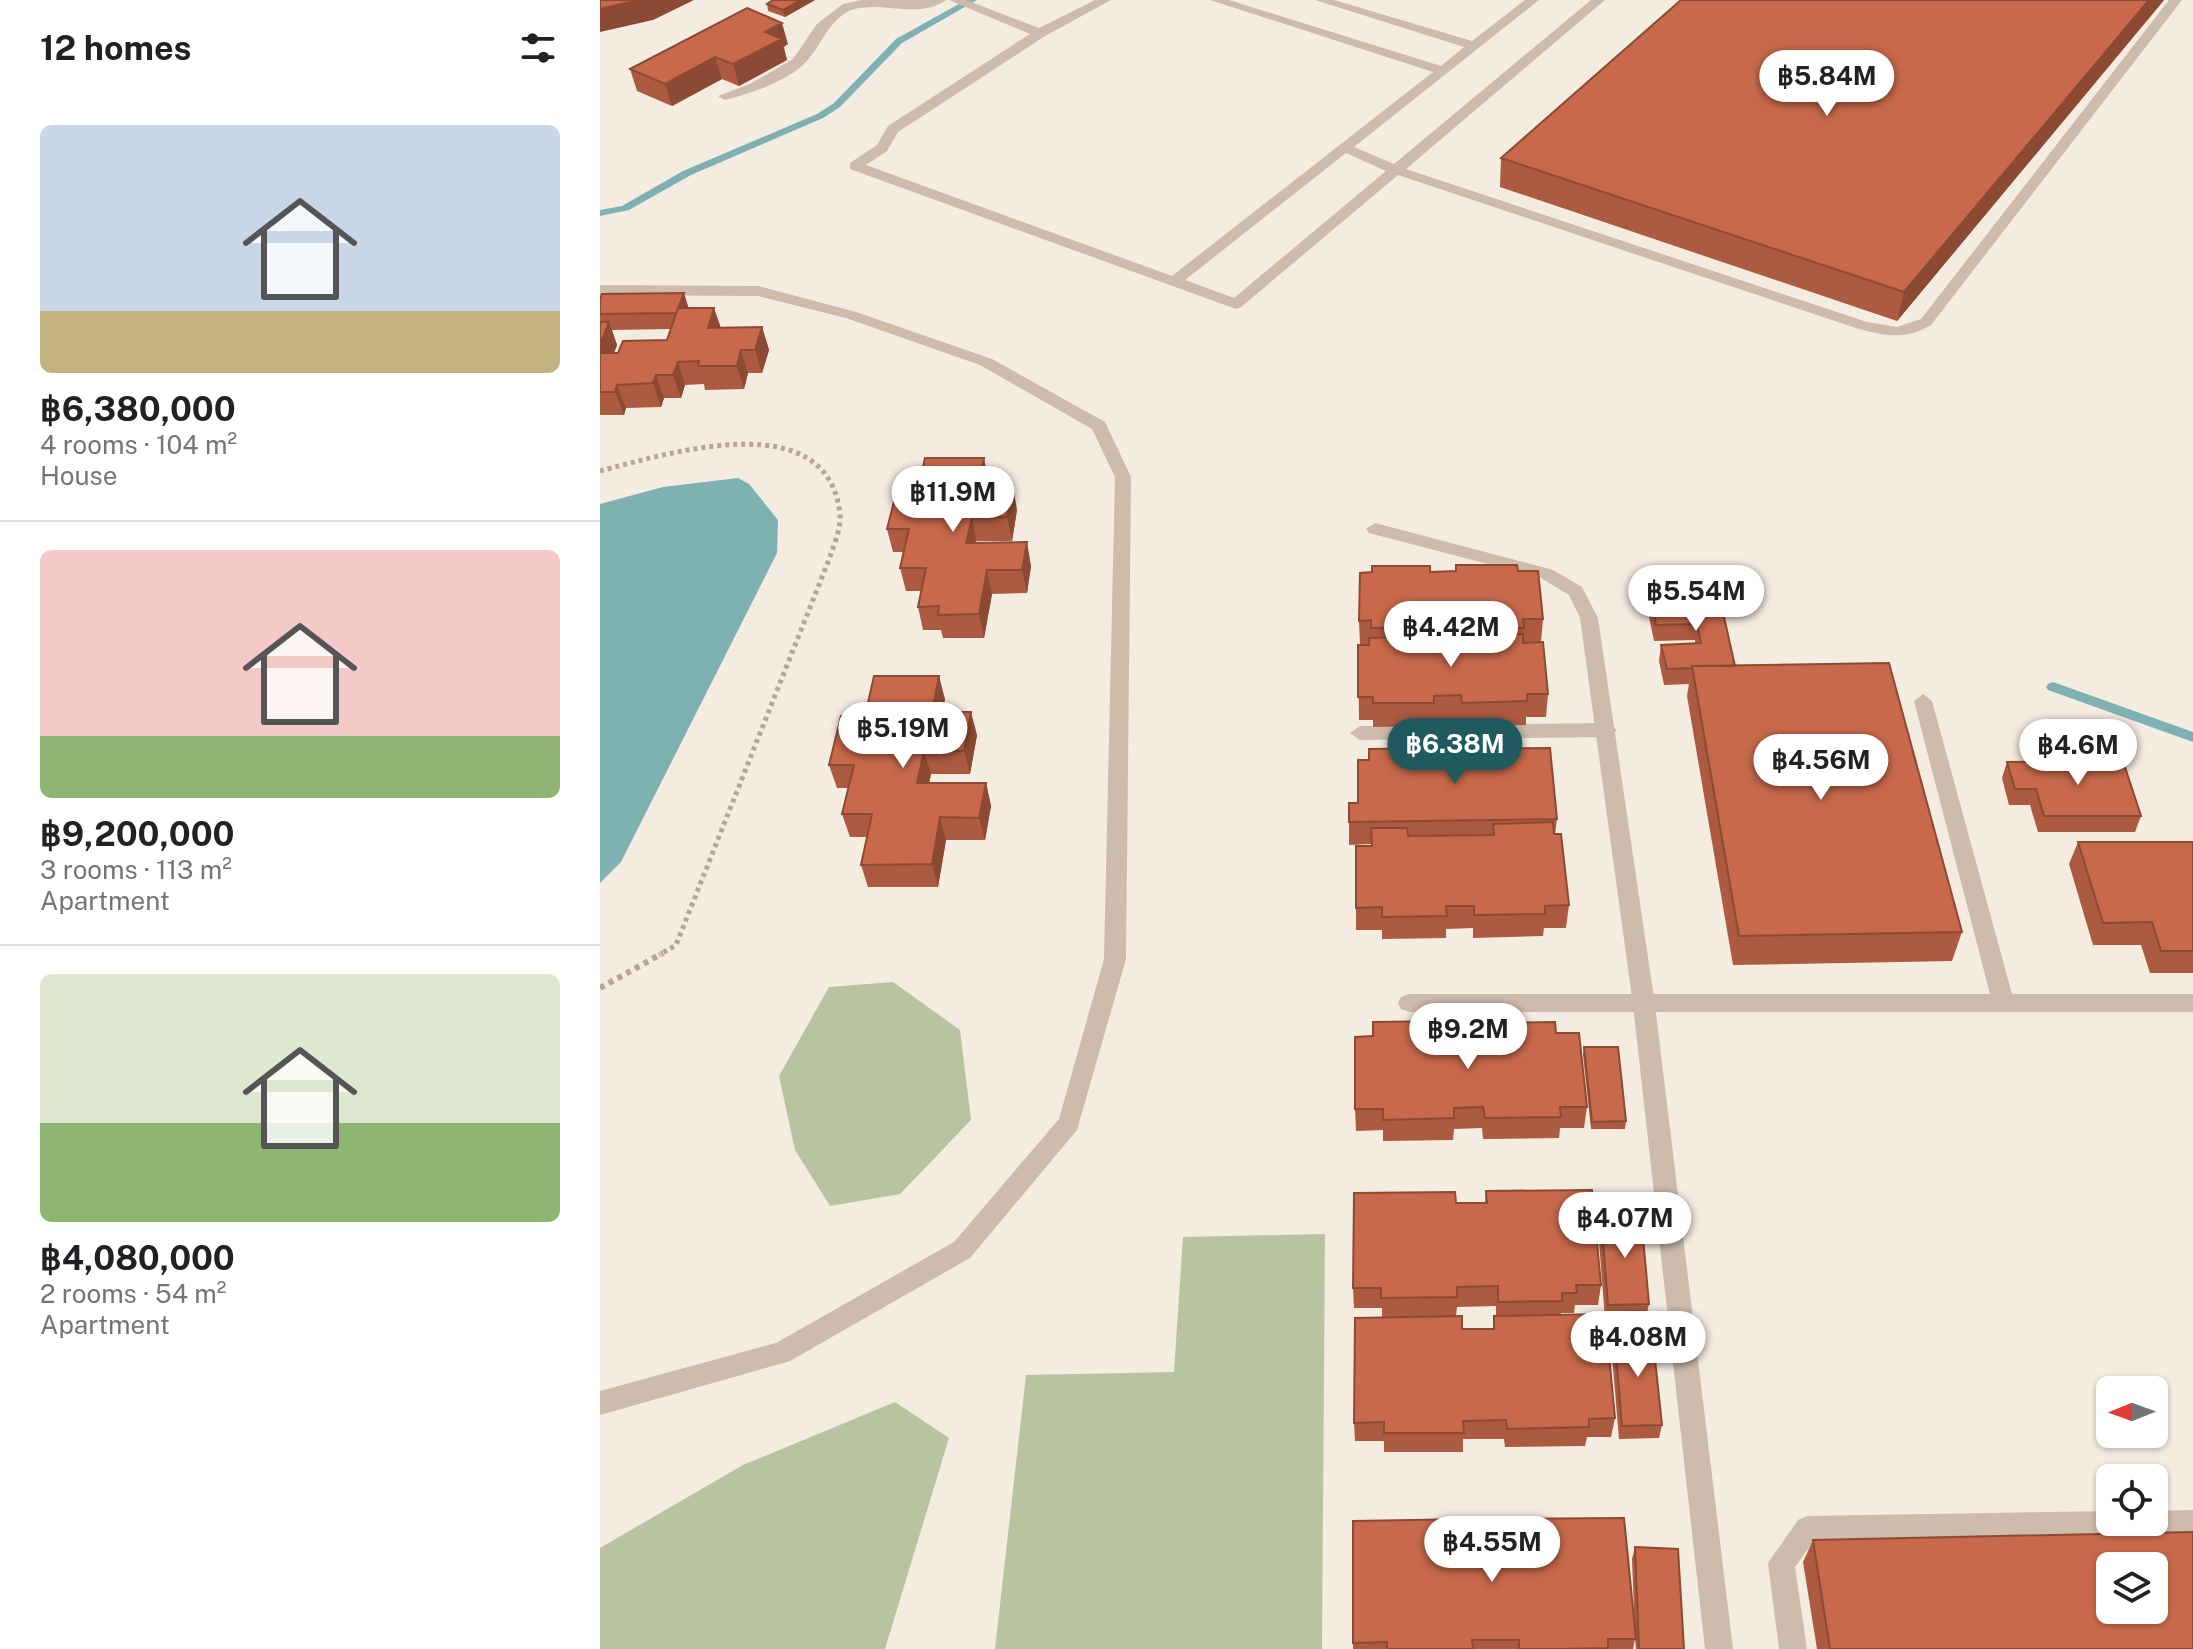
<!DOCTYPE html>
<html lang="en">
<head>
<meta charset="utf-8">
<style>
	:root { --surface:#fff; --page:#f6f6f6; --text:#202124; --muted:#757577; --line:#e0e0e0; --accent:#1f5a5e }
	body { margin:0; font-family:"Public Sans",sans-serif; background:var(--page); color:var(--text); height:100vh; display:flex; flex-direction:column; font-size:30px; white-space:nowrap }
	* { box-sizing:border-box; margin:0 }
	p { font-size:26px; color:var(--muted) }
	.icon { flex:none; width:44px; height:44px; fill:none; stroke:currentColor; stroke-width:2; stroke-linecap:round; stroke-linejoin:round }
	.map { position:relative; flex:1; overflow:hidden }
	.panel { display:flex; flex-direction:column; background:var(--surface); width:600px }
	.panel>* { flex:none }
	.needle { width:52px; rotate:269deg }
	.controls { position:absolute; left:1496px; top:1376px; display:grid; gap:16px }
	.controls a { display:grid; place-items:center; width:72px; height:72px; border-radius:12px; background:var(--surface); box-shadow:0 2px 6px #0004; font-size:40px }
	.price { position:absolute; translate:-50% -68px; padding:0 18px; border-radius:28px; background:#fff; color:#222; font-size:26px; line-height:52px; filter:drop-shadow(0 2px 4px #0008) }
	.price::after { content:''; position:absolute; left:50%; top:48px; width:24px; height:18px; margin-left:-12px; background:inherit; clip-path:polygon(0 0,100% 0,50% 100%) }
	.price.on { background:var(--accent); color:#fff }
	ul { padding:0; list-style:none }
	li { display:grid; align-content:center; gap:16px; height:424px; padding:0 40px }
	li+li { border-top:2px solid var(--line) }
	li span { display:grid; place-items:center; height:248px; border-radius:12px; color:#555 }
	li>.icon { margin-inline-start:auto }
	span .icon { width:144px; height:144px; fill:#fffc; stroke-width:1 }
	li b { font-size:34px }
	h2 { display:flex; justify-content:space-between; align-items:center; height:96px; padding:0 40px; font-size:34px }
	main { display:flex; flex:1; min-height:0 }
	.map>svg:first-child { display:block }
	.green { fill:#b8c4a0 }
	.water { fill:#7fb0b2 }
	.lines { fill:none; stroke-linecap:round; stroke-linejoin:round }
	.stream { fill:#7fb0b2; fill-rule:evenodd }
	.path-far1 { stroke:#b9a596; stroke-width:5; stroke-dasharray:4 4; stroke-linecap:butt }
	.path { stroke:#b9a596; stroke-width:6; stroke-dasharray:5 5; stroke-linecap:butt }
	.service { fill:#cdbbac; fill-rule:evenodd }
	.minor { fill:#cdbbac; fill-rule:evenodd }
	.wall { fill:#ac5a40; fill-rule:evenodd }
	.shaded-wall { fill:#8c4a34 }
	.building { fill:#c8694b; stroke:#8c4a34; stroke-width:2; fill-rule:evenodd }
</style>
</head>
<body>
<main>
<section class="panel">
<h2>12 homes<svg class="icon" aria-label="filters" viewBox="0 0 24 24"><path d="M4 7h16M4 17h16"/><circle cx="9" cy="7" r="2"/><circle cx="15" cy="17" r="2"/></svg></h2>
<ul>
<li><span style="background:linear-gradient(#c9d6e8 75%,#c2b280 0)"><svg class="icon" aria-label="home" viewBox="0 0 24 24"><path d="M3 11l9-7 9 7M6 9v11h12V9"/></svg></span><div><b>฿6,380,000</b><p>4 rooms · 104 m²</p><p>House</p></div></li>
<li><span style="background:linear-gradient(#f6c9c9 75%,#8fb573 0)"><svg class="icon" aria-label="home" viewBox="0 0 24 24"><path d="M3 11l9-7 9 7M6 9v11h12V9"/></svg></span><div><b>฿9,200,000</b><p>3 rooms · 113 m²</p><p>Apartment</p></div></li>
<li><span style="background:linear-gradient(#dfe7d0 60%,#8fb573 0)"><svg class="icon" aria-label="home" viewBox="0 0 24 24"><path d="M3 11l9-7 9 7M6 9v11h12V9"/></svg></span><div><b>฿4,080,000</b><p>2 rooms · 54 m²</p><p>Apartment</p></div></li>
</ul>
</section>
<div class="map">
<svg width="1593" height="1649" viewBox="0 0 1593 1649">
	<rect width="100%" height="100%" fill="#f4ebe1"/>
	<path class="green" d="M293,982L360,1030L371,1120L300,1194L230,1206L195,1150L179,1076L229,987Z
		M725,1234L722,1649H395L426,1375L574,1372L583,1237Z
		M295,1402L349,1438L285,1649H0V1548L143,1465Z"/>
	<path class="water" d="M138,478L149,484L178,520L177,553L21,862L0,883V504L63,487Z"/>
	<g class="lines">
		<path class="stream" d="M366,0H377L302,43L240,107L223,118L91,175L29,210L0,216V210L22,206L83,171L217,114L234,103L296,39Z
			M1453,682L1593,732V742L1448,690L1446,687L1448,684Z"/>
		<path class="path-far1" d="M0,471C69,453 229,403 240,515C241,529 234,544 230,557L76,945L59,955"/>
		<path class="path" d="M0,988L63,953"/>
		<path class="service" d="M262,0H346C318,20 282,0 251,10C227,21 221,48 203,65C183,83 150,93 125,100L118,96L150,84L193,59L217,24L243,4Z
			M349,0H366L439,28L495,0H511L445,36L298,132L287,151L266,165L572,276L833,72L610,0H629L841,66L864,47L715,0H734L872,41L925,0H939L754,147L794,164L991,0H1005L806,169L1267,322L1297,327L1321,319L1569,0H1582L1331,325C1307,340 1285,336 1259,329L798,175L641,307L636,309L250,169V163L277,145L288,126L430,34ZM746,153L786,171L634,298L585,280Z
			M0,285L158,286L256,312L392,359L505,422L531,477L526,959L477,1130L370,1258L190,1361L0,1415V1391L176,1343L354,1242L459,1119L504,959L515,477L492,429L380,365L246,318L158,296L0,295Z
			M775,523L953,570L982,587L998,618L1055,1005L1133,1649H1105L1033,1005L980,618L969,595L941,578L769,533L766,529Z
			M1593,1510V1536L1213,1542L1195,1567L1207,1649H1179L1168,1563L1198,1520L1207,1516L1510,1511V1522H1554V1511Z"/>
		<path class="minor" d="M1323,694L1332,701L1412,994H1593V1012H809L801,1009L798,1003L801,997L809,994H1390L1314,701Z
			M1007,723L1017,730L1007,737L760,740L750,733L760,726Z"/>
	</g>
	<path class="wall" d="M215,0L185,17L168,11L167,4Z
		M1081,0H1564L1297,321L900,187L901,158Z
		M188,44L184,47L187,60L139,86L122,79L72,106L37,91L30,69Z
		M0,298L88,308L121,328L162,327L169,350L162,373H148L144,389L105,390L104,384L85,385L81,398H64L61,407L26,408L24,415H0ZM71,329L67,340L14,353L17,345L12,330Z
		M384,458L388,481L387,486L417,510L412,541H376V543L431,566L427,593L392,594L384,638H343L341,630H323L318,607L321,591H306L300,568L303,552H293L287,529L318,490Z
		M918,571L943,619L941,642L948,694L946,717H926V725L861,726L860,719H834L833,726L773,727V720H759L758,645H769V644H760L759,621L830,572ZM839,643H857V644H839Z
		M1120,599L1135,666L1362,932L1352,961L1133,965L1087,696L1089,684L1064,685L1059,661L1061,645L1095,643V640L1054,641L1049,617L1051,601Z
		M345,699L342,712L377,735L370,774H331L329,783H386L391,806L385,840H346L338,887H268L261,865L267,837H250L242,814L249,788H237L229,765L265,716Z
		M872,749L957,819L955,834L969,905L966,928H944L943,936L873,938V928L846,929V938L782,939V930H756V908L771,844L749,845V803H758L848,759L871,758Z
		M1407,762L1541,816L1535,832H1438L1430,805H1409L1402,778Z
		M1478,842H1593V973H1550L1541,945H1493L1469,864Z
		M880,1023L956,1033L987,1107L984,1128H960L959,1138L883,1139L882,1128L854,1129L853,1140L783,1141V1130L756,1131L755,1109L845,1035L880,1034Z
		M984,1047L1026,1121L1025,1129H991L983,1055Z
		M886,1191L1001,1285L998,1305H975L974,1313H961L960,1315L1015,1418L1011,1437H987L985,1446L905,1447L904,1439H863V1452H784V1441H755L754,1423L782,1318V1308H754L753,1288L856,1203H885ZM896,1306V1316H894L893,1329H862L856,1316L857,1307Z
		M1001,1215L1049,1304L1046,1318L1005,1319L998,1229Z
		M1014,1331L1062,1425L1059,1438L1019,1439L1011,1344Z
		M905,1519L1035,1635L1032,1559L1035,1547L1084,1649H1036L1035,1639L1033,1649H753V1521L871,1534H903Z
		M1213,1540L1593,1649H1217L1203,1562Z"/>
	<path class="shaded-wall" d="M39,0H94L53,20L0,32V9Z
		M201,0H215L185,17L183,10Z
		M1549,0H1564L1297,321L1304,292Z
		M182,23L188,44L183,47L187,60L139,86L133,64L165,32Z
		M115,57L122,79L72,106L65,84Z
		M84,293L89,309L76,313Z
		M114,308L122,331L108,328Z
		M9,322L17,345L5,376L0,362V345Z
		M162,327L169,350L162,373L155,350Z
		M141,350L148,373L144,389L137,366Z
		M78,362L85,385L81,398L73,375Z
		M56,375L64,398L61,407L53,383Z
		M17,385L26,408L24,415L15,392Z
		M384,458L388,481L382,510L378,486Z
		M413,486L417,510L412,541L407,517Z
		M372,518L376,541L371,566L366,543Z
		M427,542L431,566L427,593L422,570Z
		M387,570L392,594L384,638L379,614Z
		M339,676L345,699L338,735L332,712Z
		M371,712L377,735L370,774L364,751Z
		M324,751L331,774L324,806L317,783Z
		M386,783L391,806L385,840L379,818Z
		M340,817L346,840L338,887L332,864Z"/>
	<path class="building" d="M0,0H39L0,9Z
		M173,0H201L183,10L167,4Z
		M1081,0H1549L1304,292L901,158Z
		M147,8L182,23L165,32L182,39L133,64L115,57L65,84L30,69Z
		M84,293L76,313L0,314V298L2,294Z
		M78,308H114L108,328L162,327L155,350H141L137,366H98L99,361L78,362L73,375H56L53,383L17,385L15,392H0V353H18L23,341L67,340Z
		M0,322H9L0,345Z
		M325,458H384L378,486H413L407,517L372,518L366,543L427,542L422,570H387L379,614L338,615L339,606L318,607L326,568H300L309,529H287L297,490H318Z
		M856,565H917L918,571H938L943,619H923L924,628H859L858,619L839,620V627L771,628V620L759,621L760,573L772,572V566H830V572L856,571Z
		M1120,599L1135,666H1092V668L1067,669L1061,645L1101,643L1097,624L1056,625L1051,601Z
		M923,634V643L943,642L948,694H927V701L862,703L861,695L834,696V703H773V697H758V645H769V638L837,636L838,644H858L857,635Z
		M1289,663L1362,932L1139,936L1092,666Z
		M274,676H339L332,712H371L364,751H324L317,783H386L379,818L340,817L332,864L261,865L272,814H242L254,765H229L241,716H265Z
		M847,748L848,759L872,758V749L950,748L957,819L749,822V803H758V760H769V749Z
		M1523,761L1541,816H1444L1436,789H1415L1407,762Z
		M953,822L954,834H961L969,905L945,906V914L874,915V906H846L847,916L782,917V907L756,908V846H772L771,828H807L808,836L894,835L893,824Z
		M1478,842H1593V951H1561L1552,922L1503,923Z
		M845,1021V1035L881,1034L880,1023L955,1022L956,1033H979L987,1107H960L961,1117L885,1118L883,1107L854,1108V1118L783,1120V1109H755V1037L773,1036V1022Z
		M984,1047H1018L1026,1121L992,1122Z
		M992,1190L1001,1285H976L977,1293H962V1301L898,1302V1286L857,1287V1297L781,1298V1288H753L754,1193L855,1192L856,1203H887L886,1191Z
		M1001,1215H1041L1049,1304L1008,1305Z
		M1005,1314L1015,1418L989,1419V1427L907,1429L906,1420L863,1421L864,1433H784V1422L754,1423L755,1318L862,1316V1329H894V1316Z
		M1014,1331H1052L1062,1425L1022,1426Z
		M1024,1518L1036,1639H1008V1648L958,1649H919V1640H872L873,1649H787V1642L753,1643V1521L870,1519L871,1534H906L905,1519Z
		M1593,1532V1649H1230L1213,1540ZM1510,1566H1554V1610H1510Z
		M1035,1547L1078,1549L1084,1649H1039Z"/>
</svg>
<div class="controls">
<a><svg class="needle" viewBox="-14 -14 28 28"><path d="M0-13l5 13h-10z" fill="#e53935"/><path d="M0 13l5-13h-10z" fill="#757577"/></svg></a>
<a><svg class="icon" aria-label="locate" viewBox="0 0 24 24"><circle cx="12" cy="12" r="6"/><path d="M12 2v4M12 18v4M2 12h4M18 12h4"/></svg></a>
<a><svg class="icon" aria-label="layers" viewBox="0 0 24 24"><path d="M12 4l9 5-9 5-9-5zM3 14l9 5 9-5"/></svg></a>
</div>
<b class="price" style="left:1227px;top:118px">฿5.84M</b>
<b class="price" style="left:353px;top:534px">฿11.9M</b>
<b class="price" style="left:1096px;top:633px">฿5.54M</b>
<b class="price" style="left:851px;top:669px">฿4.42M</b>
<b class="price" style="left:303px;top:770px">฿5.19M</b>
<b class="price on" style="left:855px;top:786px">฿6.38M</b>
<b class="price" style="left:1478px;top:787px">฿4.6M</b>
<b class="price" style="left:1221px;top:802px">฿4.56M</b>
<b class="price" style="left:868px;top:1071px">฿9.2M</b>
<b class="price" style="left:1025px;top:1260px">฿4.07M</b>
<b class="price" style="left:1038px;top:1379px">฿4.08M</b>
<b class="price" style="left:892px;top:1584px">฿4.55M</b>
</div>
</main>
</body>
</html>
